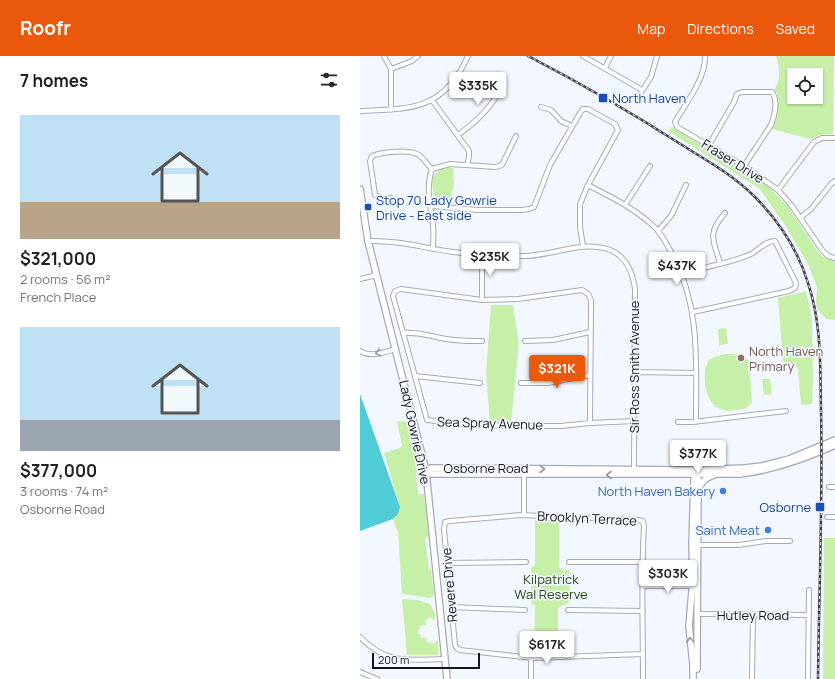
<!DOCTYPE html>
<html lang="en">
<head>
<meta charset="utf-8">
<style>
	:root { --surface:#fff; --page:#f6f6f6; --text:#202124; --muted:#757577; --accent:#ea580c }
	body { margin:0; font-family:Manrope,sans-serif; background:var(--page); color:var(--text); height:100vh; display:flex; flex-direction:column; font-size:15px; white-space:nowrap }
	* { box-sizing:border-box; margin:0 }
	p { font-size:13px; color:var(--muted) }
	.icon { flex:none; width:22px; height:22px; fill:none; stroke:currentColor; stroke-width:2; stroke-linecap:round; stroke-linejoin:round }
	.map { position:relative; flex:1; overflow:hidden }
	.details { display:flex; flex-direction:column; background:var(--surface); width:360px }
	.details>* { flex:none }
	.controls { position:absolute; left:427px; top:12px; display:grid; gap:8px }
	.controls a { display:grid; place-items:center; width:36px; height:36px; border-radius:0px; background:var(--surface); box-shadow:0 1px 3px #0004; font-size:20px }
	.scale { position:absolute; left:12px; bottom:10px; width:108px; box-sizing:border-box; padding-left:4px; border:2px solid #15171a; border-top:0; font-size:11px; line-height:14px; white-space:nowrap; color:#15171a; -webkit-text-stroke:3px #f3f7ff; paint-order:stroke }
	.price { position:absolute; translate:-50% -34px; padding:0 9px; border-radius:4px; background:#fff; color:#222; font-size:13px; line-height:26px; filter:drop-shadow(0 1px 2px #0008) }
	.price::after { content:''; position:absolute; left:50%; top:24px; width:12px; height:9px; margin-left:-6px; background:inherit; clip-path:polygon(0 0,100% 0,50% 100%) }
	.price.on { background:var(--accent); color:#fff }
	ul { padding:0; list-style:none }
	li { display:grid; align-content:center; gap:8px; height:212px; padding:0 20px }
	li span { display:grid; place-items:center; height:124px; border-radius:0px; color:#555 }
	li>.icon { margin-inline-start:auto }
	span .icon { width:72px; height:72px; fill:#fffc; stroke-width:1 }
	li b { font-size:17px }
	h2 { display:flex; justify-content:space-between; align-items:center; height:48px; padding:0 20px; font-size:17px }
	header { display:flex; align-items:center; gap:24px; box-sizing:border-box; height:56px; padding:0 20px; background:var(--accent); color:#fff }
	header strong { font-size:19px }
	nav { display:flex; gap:22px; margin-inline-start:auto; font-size:14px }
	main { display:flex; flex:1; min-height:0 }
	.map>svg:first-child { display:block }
	.green { fill:#c6efa7; fill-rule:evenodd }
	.water { fill:#50ccd7 }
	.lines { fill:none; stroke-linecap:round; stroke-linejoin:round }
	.street-casing { stroke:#a6abb4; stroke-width:6 }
	.secondary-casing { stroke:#a6abb4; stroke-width:8 }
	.street { stroke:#fff; stroke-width:4 }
	.secondary { stroke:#fff; stroke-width:5.5 }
	.rail-casing { stroke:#3d3f43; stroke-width:2.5 }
	.rail { stroke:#f3f7ff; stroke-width:1; stroke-dasharray:3; stroke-linecap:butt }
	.oneway { stroke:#969798 }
	.transit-dot { fill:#1a4fb4; stroke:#f3f7ff; stroke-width:1.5 }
	.education-dot { fill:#8d6e63; stroke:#f3f7ff; stroke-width:1.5 }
	.shop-dot { fill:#3f7fe0; stroke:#f3f7ff; stroke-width:1.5 }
	.labels { text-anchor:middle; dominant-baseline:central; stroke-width:3.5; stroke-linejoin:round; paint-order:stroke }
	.transit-label { font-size:13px; fill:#164399; stroke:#f3f7ff; text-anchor:start }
	.street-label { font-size:13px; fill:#15171a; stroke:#f3f7ff }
	.education-label { font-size:13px; fill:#785e54; stroke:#f3f7ff; text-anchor:start }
	.shop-label { font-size:13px; fill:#366cbe; stroke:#f3f7ff; text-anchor:end }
	.park-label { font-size:13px; fill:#2b4511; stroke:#f3f7ff }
</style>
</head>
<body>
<header>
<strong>Roofr</strong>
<nav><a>Map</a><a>Directions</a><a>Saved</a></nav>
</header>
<main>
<section class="details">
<h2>7 homes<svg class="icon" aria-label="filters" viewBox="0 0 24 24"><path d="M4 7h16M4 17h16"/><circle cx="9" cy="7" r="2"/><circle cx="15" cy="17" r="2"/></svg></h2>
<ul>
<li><span style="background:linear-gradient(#bfe0f5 70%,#b9a48a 0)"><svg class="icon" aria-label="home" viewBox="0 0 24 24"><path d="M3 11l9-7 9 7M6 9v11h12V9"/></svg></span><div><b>$321,000</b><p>2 rooms · 56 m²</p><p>French Place</p></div></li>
<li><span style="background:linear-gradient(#bfe0f5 75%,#9aa5b1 0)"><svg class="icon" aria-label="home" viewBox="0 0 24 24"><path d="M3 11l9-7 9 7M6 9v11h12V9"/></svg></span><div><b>$377,000</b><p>3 rooms · 74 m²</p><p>Osborne Road</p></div></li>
</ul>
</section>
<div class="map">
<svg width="475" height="623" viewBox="0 0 475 623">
	<rect width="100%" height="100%" fill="#f3f7ff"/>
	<path class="green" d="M416,0H474L473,77L472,78L460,79L450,83L412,73C418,62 418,51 418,38L414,34C421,25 420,11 416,0ZM434,19H456V41H434Z
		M312,71L408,130L428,151L459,197L465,202L475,205V264L466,263L457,252L456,246L457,231L448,208L425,169L399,132L308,75Z
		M82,112H93L94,128L89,147L75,145L73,137L72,121Z
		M446,235L452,264L453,323L452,348L441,349L438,312L423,305L418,242Z
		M131,249H153L159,287L151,367H130L126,317Z
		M366,272L368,288L359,289L358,273Z
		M365,298C375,298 382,298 389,305L392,346L385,353L367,355L355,351C353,348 350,344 348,340C344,331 342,307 352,302C356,300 361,299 365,298Z
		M402,323H410L412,338L404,339Z
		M43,365L51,368L61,409V415L56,416L58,438H64L69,481L65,482L69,513L71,514L74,537L73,541L70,542L42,538L38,477L33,463L38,458L40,451L24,397L40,392L42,389L37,366Z
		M175,464H199V511L202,514H210L209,547L198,551V598L174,599L175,549L171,548V512L175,509Z
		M464,482H475V623H463Z
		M42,543L58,544L70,548L75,557V563L73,564L70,561L65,565L67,569L60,570V573L58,574V578H60L61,582H67L66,585L74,588L75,585H78L79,599H47Z"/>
	<path class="water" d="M0,338L40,451L38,458L33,463L0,475Z"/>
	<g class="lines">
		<g class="street-casing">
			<path id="street" d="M24,0L31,13V54
				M223,0L282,34
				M345,0C346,22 326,47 315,66L317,71L384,110L418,134L432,150L462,194L468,200L475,202
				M245,12L251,0
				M31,13L52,5L58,0
				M277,43L291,21L297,0
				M72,44L109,95V101L107,109
				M181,51L191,54L201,65L212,70
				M0,55C52,53 84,54 108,0
				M98,79C116,66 139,45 143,23
				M349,89L374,46L377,38L382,36H412C418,44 415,59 411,69L384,110
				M228,129C249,140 272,151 290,167C300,175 305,185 311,196C341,250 336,306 336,365
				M418,134L454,86L462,82H475
				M31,142H23L15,139L10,105L12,100C22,96 49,93 59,99C64,103 68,109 72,113
				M265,149L290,110
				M71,150L118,154H162L169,153L174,151L190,109L220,57L223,53H228L255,68L258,74L228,129L220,148V171L223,190
				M440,162L451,153L471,128L475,125
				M298,175L311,160L326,129
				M8,185C39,184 63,192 93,196C117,199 142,200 166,200C195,199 222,184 250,194C266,200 273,217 275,233L274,415
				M73,192C73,185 74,177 73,170C71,149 65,134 72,113L90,108L136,111L142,109L156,80
				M122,199V244
				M360,207C353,184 347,177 365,157
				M321,217C344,211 369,208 391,198C399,194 405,185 415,185L436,227L435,232L429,235L333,256
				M0,223L17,219
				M43,277C60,276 65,279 81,282C94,285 109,285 122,285
				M165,285L193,284L230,276
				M0,295C11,302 25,296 36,293
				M274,316L336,317
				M55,320L120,327
				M161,327H188L230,319
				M318,366H333L426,355
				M230,367L231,244L228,238L222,234L158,243L122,244L41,233L35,235L33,240L67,364L111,369L157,370H201L230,367L274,365
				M469,431H475
				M164,459V415
				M467,461H475
				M336,489H379L406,485H430
				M209,506H284
				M87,507L166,506
				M283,530H332
				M91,551L165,554
				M208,554L283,555
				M338,558L449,559
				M0,581C27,609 49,604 84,603
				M0,616L17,623
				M171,623V602
				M283,623C283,572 281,520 284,470L283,465L278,464L161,459L90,465L85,466L84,474L95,589L97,592L100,594L172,602L283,598
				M392,623L393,559
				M448,623L449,534"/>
		</g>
		<g class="secondary-casing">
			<path id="secondary" d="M0,133L8,185L66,415L87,623
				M66,415L71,412L328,414L385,412L402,410L429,403L475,384
				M66,415L72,418H380C414,414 444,403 475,389
				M336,418L338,423L337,613
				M339,433C342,424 346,422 354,419
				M333,623V609L329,570L333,523L332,488L334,423L336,418"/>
		</g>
		<use href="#street" class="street"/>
		<use href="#secondary" class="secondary"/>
		<g class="rail-casing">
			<path id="rail" d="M168,0C220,27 272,57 322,89C346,104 373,119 394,140C418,164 438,194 448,227C462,268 460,311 461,353C463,443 459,533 458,623"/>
		</g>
		<use href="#rail" class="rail"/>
	</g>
	<defs><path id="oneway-chevron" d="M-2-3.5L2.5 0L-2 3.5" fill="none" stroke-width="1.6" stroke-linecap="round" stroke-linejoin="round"/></defs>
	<g class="oneway">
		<use href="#oneway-chevron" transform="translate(18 297) rotate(167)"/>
		<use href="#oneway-chevron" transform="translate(182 413)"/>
		<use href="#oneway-chevron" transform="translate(249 419) rotate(180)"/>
		<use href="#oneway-chevron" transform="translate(330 584) rotate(-97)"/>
	</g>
	<g class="transit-dot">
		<rect x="238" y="37" width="10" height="10" rx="2"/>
		<rect x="4" y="147" width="8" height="8" rx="2"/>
		<rect x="455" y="446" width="10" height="10" rx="2"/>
	</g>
	<circle class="education-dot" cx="381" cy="302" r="4"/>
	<g class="shop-dot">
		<circle cx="363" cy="435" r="4"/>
		<circle cx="408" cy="474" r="4"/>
	</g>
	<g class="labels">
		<g class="transit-label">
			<text x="252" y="42">North Haven</text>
			<text x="16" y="144">Stop 70 Lady Gowrie<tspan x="16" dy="15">Drive - East side</tspan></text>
			<text x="451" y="451" text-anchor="end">Osborne</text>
		</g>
		<g class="street-label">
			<text transform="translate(373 105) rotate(32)">Fraser Drive</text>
			<text transform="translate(274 311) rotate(-90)">Sir Ross Smith Avenue</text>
			<text transform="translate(130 367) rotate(2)">Sea Spray Avenue</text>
			<text transform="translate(55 376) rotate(78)">Lady Gowrie Drive</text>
			<text x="126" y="412">Osborne Road</text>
			<text transform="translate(227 462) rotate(3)">Brooklyn Terrace</text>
			<text transform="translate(89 529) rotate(-95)">Revere Drive</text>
			<text x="393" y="559">Hutley Road</text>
		</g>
		<g class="education-label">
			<text x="389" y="295">North Haven<tspan x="389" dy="15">Primary</tspan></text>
		</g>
		<g class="shop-label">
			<text x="355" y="435">North Haven Bakery</text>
			<text x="400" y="474">Saint Meat</text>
		</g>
		<g class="park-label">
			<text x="191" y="523">Kilpatrick<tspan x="191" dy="15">Wal Reserve</tspan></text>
		</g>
	</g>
</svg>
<div class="controls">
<a><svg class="icon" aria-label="locate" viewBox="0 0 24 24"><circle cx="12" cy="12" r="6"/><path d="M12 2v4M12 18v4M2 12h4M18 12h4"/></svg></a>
</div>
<div class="scale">200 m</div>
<b class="price" style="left:118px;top:50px">$335K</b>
<b class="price" style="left:130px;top:221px">$235K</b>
<b class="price" style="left:317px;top:230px">$437K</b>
<b class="price on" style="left:197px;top:333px">$321K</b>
<b class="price" style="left:338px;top:418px">$377K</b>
<b class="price" style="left:308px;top:538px">$303K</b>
<b class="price" style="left:187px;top:609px">$617K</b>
</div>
</main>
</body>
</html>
